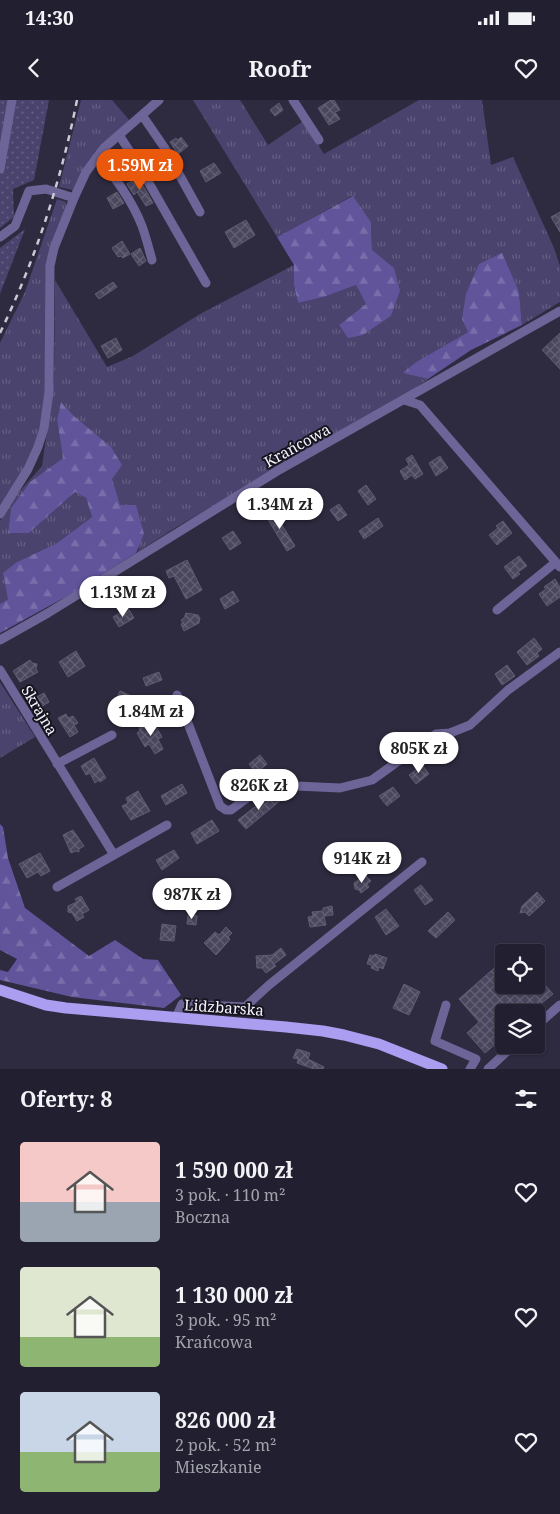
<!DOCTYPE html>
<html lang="pl">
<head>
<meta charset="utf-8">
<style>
	:root { --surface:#222030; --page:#2e2d3c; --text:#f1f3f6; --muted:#a2a3ab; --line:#3f3e4c; --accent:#ea580c }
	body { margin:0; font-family:"Noto Serif",serif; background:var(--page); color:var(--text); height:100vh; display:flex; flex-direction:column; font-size:19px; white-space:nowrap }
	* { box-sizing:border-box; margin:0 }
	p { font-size:16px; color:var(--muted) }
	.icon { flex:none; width:28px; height:28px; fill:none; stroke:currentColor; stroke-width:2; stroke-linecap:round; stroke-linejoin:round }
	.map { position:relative; height:969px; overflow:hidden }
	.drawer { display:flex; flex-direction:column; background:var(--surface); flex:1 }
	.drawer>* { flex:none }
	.fabs { position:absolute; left:495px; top:844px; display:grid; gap:10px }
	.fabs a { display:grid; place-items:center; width:50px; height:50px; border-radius:5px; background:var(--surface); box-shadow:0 1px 4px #0004,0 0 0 1px var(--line); font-size:25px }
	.price { position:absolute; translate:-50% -42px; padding:0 11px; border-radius:18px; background:#fff; color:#222; font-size:16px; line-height:32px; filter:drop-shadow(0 1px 2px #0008) }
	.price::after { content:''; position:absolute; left:50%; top:30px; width:15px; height:11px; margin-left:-8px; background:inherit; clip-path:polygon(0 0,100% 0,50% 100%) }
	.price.on { background:var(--accent); color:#fff }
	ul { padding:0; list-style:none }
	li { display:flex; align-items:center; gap:15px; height:125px; padding:0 20px }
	li span { display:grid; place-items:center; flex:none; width:140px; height:100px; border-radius:5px; color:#555 }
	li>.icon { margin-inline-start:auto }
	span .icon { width:60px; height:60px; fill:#fffc; stroke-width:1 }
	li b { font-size:21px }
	h2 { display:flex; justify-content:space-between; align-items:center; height:60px; padding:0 20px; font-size:21px }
	.status { display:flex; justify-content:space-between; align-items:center; height:35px; padding:0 25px; background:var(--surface); direction:ltr }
	.status svg { height:14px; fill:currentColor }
	header { display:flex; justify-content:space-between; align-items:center; height:65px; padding:0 20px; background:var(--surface); font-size:22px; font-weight:700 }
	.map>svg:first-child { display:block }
	.grass { fill:url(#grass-tufts) }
	.forest { fill:url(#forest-firs) }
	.garden { fill:url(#garden-dots) }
	.building { fill:url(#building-cross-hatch); stroke:#5e5b72 }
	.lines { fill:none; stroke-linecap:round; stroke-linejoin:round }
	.minor { stroke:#6d6597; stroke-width:9 }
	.major { stroke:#ab9def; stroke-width:11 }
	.rail { stroke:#cac9d6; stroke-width:2.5; stroke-dasharray:6 6; stroke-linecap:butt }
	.labels { text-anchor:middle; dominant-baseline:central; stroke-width:4; stroke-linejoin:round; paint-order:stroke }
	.street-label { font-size:15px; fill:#f4f3fe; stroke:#16151f }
</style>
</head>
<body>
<div class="status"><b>14:30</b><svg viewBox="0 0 49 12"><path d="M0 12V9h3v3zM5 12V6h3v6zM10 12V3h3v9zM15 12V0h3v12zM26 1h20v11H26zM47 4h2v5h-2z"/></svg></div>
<header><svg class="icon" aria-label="back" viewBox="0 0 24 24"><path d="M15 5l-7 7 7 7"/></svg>Roofr<svg class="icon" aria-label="heart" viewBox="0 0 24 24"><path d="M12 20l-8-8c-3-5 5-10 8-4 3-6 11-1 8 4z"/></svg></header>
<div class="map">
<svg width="560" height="969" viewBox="0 0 560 969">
	<defs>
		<pattern id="grass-tufts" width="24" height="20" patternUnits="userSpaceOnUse" patternTransform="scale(1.25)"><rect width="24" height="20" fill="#4a436d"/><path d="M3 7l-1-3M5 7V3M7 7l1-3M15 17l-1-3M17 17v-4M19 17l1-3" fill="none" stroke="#655f83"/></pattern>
		<pattern id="forest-firs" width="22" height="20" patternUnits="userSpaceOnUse" patternTransform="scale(1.25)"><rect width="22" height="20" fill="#62549b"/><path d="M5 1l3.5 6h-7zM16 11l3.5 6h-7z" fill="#796daa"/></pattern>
		<pattern id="garden-dots" width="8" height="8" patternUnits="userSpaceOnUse" patternTransform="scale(1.25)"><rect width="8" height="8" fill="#4a436d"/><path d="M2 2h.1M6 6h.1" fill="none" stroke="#655f83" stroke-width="1.8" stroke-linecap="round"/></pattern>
		<pattern id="building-cross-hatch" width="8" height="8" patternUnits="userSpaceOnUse" patternTransform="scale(1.25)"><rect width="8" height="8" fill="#49465d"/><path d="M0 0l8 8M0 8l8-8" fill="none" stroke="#646175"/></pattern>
	</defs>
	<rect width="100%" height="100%" fill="#2e2b40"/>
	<path class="grass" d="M81,0H112L130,21C105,44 86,58 73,90L59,87Z
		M193,0H240L268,45L303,21L324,54L419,0H482L491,65L513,57L554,148L560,166V202L522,225L519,192L468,232L416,262L404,273L428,279L410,292L175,428L136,453L139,449L120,406L111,379L75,317L61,302L57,320L63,358L30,382L11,408L8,433H29L75,392L86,398L92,417L57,443L17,462L8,499L0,504V421L12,400L42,366L54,281L55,180L107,267L133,256L200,214L294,165V185L298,203L324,197L356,185L366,204L339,225L363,235L391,216L400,191L372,150L371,122L352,96L277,137Z
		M57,99L66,102V111L50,152L47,282L42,327L35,352L0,408V243L25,192Z
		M0,582L35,637L0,658Z"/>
	<path class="forest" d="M353,96L371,122L372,150L394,168L400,191L391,216L363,235L348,238L339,225L366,204L356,185L324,197L298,203L294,185V165L277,137Z
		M502,153L519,192L522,225L471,250L428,279L403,273L416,262L468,232L462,219L466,194L479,164Z
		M61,302L75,317L111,347L122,365L112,379L120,405H136L144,434L136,453L69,495L0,533V504L8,499L3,473L17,462L57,443L92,417L86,398L75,392L29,433H8L11,408L30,382L63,358L57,320Z
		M0,724L3,727L8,758L25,808L89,856L115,840L143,859L158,860L181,895L164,908L72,897L0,880V870L8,872L17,859L0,850Z"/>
	<path class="garden" d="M0,0H49L34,80L13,89L14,117L0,128Z
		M25,129L0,194V148Z"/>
	<path class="building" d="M331,0H334L340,10L335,12L340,19L329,25L318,8Z
		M279,3L283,10L275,16L270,10Z
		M181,37L188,46L178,54L170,42L176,38L178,40Z
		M162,61L170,74L163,79L162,77L155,81L149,70Z
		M214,63L221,73L206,82L200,71Z
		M138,77L153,103L146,106L137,92L134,95L127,84Z
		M117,92L124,103L113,109L107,98Z
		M560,112V132L551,117Z
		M246,120L255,135L234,148L225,132Z
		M122,141L130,154L123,158L121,156L118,157L112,148Z
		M140,148L146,161L139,166L131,154Z
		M113,182L117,187L99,199L95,194Z
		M560,233V269L542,250Z
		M116,238L122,250L108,258L101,246Z
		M412,355L423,374L415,379L412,375L405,380L400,371L409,365L406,359Z
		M440,356L448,368L436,376L429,363Z
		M366,385L376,399L368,405L358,391Z
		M339,404L347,415L338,421L330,410Z
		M272,409L295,446L287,451L264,413Z
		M378,418L383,426L364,439L359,431Z
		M503,421L512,433L497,445L489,435L498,428L496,426Z
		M233,431L241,443L230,450L222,438Z
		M519,456L527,466L518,472L520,474L513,479L504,467Z
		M187,460L202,490L186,499L174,476L169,478L166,471Z
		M555,479L560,487V497L547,506L539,494L546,489L544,487Z
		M233,491L239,501L225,509L220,499Z
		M128,508L134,518L119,527L113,517Z
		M186,513L198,515L200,518L199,523L184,531L181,524L183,523L181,520L184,518Z
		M534,538L542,549L537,553L539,556L527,565L517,552Z
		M76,551L85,566L68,577L59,562Z
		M30,560L32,563L37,564L36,569L38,572L20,582L13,571Z
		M507,565L515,576L502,585L495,574Z
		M159,572L162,580L146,586L143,578Z
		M120,591L139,599L133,612L115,603Z
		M44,593L49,602L41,607L35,598Z
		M66,614L68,618L73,616L78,623L74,625L78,632L70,637L58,618Z
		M150,622L151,625L154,623L162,637L158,639L163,649L155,654L149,644L145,647L137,633L140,631L139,628Z
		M450,643L457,652L445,662L438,654Z
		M260,655L267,664L256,673L249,664Z
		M94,658L106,678L100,682L99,680L95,683L90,673L86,675L81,666Z
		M422,665L429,674L416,684L409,675Z
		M238,674L246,684L233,694L225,684Z
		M182,684L187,693L166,705L161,696Z
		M393,687L400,696L387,706L379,696Z
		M138,691L150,711L131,720L122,706L128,703L126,698Z
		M274,692L281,700L246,729L238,720Z
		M212,720L219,731L197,744L191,733Z
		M73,730L84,746L79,749V752L76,751L71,753L63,735Z
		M174,750L179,758L162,770L156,760Z
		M40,753L50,771L41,776L38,772L27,778L19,764Z
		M365,775L371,781L367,784L369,787L361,793L359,790L355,789L354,783Z
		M421,785L433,800L425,805L414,790Z
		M537,792L545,801L541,805L529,816L525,812L520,813L522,806Z
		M81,796L89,810L82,814L84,817L77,821L72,813L68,812V806L77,802L75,799Z
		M332,806L333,815L324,816L326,825L310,827L308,817L313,816L312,812L323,811V808Z
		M386,809L399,826L386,835L375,817Z
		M448,812L455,820L436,838L428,831Z
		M188,815L197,816L196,825L187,824Z
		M162,824L176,826L174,841L160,840Z
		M226,827L232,833L228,837L230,839L227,843L216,855L204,843L215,832L219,835Z
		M281,848L286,855L274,864L276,866L266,873L262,868H257L256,856L272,855Z
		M375,854L387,858L383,869L379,867L378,871L371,868L372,865L367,864L370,855L374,856Z
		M500,863L504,867V885H536V875L553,894L531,912H504V937L485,953L467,933L479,922L459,899Z
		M404,884L420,892L409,915L393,908Z
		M297,949L310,953L308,959L324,967L323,969H314L297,963L298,959L293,958Z"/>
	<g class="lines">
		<path class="minor" d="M293,0L319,40
			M142,15L164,47L200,112
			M119,35L138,64L206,183
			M98,56C115,78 132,100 142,126C146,137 149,149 152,160
			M0,69L12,0
			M0,137L15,126L29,91L46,89L74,98L86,72L104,48L159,0
			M404,300L420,305L560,467
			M0,414L28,369L38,347L44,328L49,292L50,166L54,148L74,98
			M497,510L556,462
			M0,540L48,513L279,370L560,211
			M0,570L114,755
			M177,595L220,706L226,710H231L275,677L296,686L340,688L372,680L436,634L450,633L470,625L508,590L560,552
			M57,664L112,635
			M57,787L167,725
			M446,905L435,941L476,959L470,969
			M176,918L182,904L245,907L269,885L422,762
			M536,926L560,905
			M488,969L514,945"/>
		<path class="major" d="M0,890L46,905L66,908L286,927L323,931L344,935L379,944L442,969"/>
		<path class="rail" d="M0,233C36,158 61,81 77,0"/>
	</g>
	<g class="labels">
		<g class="street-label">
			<text transform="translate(297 345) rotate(-29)">Krańcowa</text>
			<text transform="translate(40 610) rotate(59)">Skrajna</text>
			<text transform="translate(224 907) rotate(4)">Lidzbarska</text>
		</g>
	</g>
</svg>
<div class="fabs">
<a><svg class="icon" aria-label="locate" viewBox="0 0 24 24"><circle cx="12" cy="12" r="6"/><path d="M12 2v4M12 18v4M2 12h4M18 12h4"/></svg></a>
<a><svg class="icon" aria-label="layers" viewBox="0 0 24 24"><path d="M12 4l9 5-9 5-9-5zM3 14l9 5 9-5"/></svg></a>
</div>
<b class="price on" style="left:140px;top:91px">1.59M zł</b>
<b class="price" style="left:280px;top:430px">1.34M zł</b>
<b class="price" style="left:123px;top:518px">1.13M zł</b>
<b class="price" style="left:151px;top:637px">1.84M zł</b>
<b class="price" style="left:419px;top:674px">805K zł</b>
<b class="price" style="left:259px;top:711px">826K zł</b>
<b class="price" style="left:362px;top:784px">914K zł</b>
<b class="price" style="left:192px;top:820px">987K zł</b>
</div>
<section class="drawer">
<h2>Oferty: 8<svg class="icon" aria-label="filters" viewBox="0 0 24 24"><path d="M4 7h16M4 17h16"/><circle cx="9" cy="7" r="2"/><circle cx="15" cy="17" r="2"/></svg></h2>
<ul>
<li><span style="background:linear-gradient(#f6c9c9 60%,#9aa5b1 0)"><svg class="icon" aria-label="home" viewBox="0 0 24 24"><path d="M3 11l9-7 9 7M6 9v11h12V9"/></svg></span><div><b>1 590 000 zł</b><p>3 pok. · 110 m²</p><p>Boczna</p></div><svg class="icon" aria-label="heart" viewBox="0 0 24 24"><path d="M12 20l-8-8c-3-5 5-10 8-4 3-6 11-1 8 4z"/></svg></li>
<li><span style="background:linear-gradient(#dfe7d0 70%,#8fb573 0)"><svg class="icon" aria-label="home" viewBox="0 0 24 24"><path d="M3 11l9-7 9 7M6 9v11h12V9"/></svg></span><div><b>1 130 000 zł</b><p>3 pok. · 95 m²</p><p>Krańcowa</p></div><svg class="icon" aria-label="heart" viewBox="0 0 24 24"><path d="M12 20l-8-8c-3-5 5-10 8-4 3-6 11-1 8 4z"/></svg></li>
<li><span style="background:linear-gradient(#c9d6e8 60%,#8fb573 0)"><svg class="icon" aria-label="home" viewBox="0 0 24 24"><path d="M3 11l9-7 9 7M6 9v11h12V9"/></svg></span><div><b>826 000 zł</b><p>2 pok. · 52 m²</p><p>Mieszkanie</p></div><svg class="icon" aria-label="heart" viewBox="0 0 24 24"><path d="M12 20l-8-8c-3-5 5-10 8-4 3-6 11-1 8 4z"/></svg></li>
</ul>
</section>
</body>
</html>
